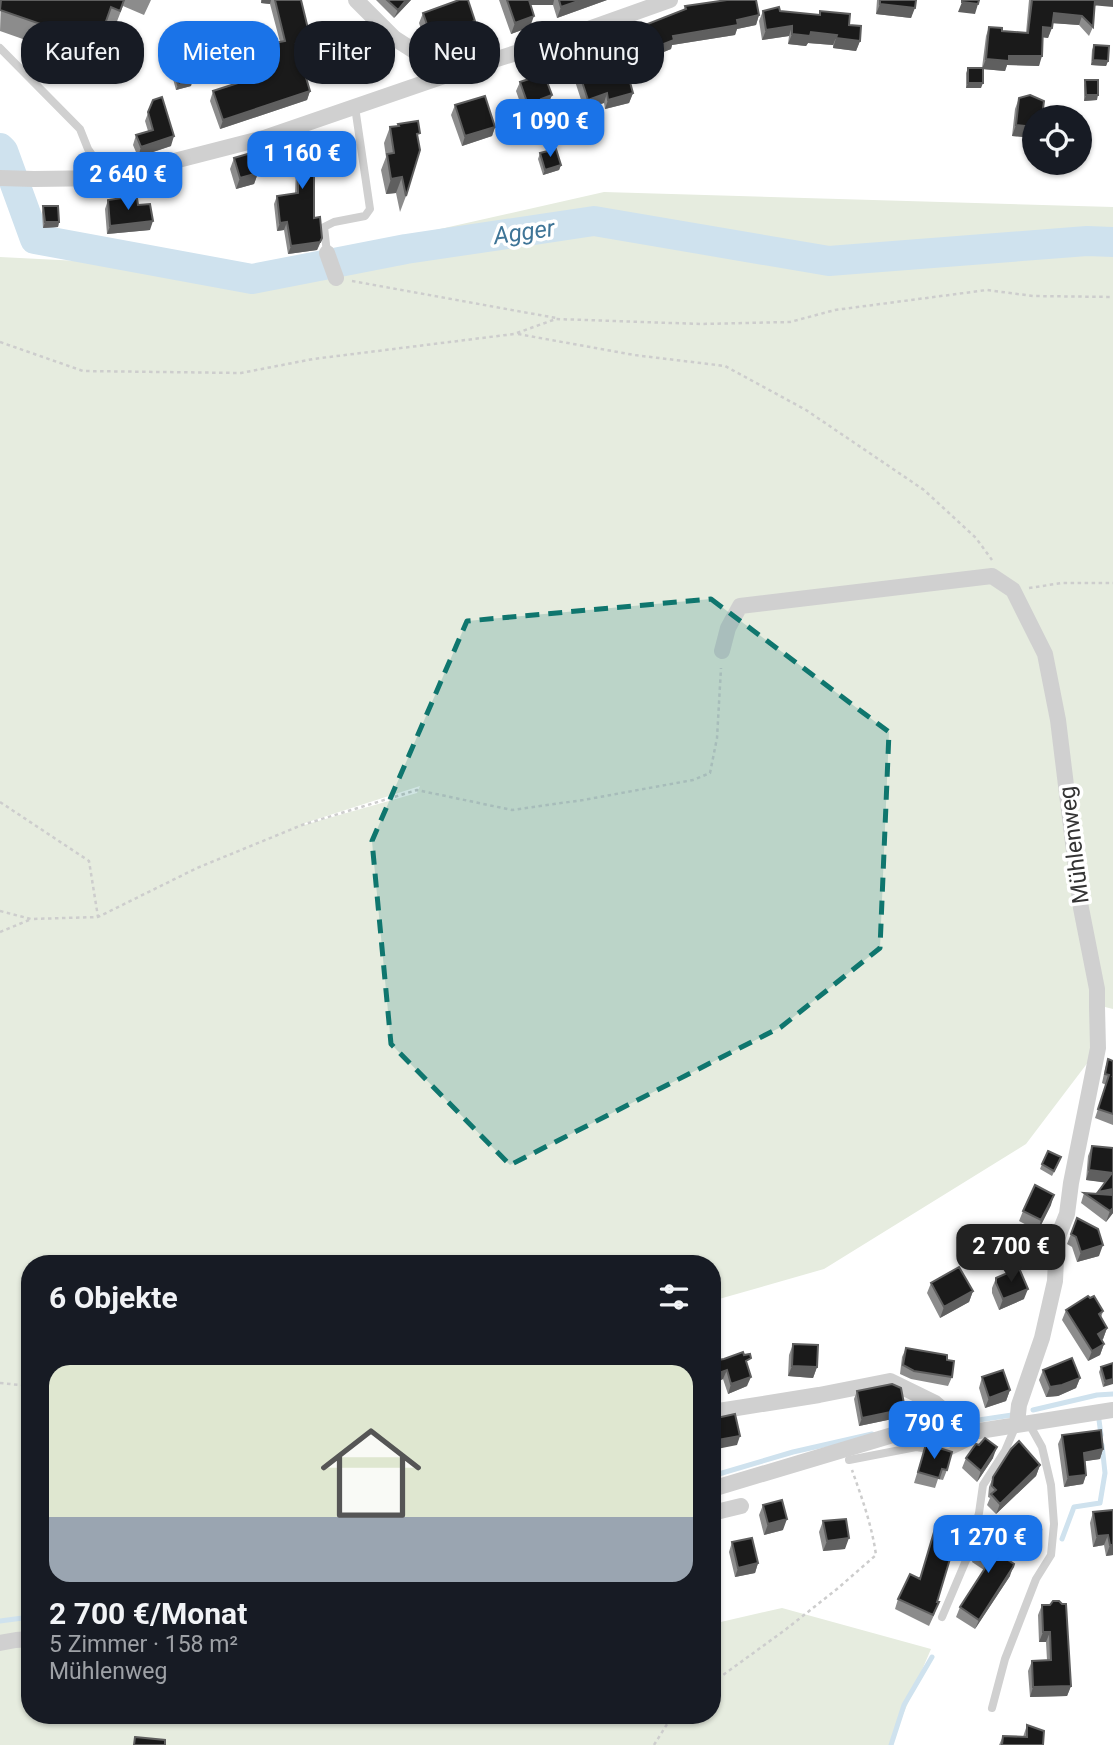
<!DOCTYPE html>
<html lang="de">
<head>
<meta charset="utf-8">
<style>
	:root { --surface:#171b24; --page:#20242c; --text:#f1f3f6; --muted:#9ea1a6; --accent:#1a73e8 }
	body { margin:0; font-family:Roboto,sans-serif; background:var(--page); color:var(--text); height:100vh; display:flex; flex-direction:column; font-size:26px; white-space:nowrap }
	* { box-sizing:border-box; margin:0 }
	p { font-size:23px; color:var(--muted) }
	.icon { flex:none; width:38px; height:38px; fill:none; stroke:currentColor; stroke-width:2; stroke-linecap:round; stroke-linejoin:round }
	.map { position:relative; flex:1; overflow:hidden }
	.side { position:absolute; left:21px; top:1255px; width:700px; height:469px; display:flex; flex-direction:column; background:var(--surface); border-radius:28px; box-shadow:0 2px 5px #0004 }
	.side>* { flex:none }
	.banner { position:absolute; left:21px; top:21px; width:700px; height:63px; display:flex; gap:14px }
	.fabs { position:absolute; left:1022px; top:105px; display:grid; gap:14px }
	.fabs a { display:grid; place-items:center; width:70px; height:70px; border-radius:50%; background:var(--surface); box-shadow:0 2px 5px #0004; font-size:35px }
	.price { position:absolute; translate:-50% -60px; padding:0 16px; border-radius:14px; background:var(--accent); color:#fff; font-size:23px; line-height:46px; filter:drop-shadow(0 2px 4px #0008) }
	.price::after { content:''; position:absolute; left:50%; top:42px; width:21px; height:16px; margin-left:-10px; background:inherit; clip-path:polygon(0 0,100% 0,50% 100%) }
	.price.current { background:#222; color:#fff }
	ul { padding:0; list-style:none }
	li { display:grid; align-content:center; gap:14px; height:371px; padding:0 28px }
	li span { display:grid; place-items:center; height:217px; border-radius:21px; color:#555 }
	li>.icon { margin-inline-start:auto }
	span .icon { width:126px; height:126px; fill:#fffc; stroke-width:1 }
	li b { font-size:30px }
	h2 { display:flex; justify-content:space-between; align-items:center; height:84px; padding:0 28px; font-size:30px }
	.chip { padding:0 24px; border-radius:28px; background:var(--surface); box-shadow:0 2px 5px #0004; font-size:24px; line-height:63px }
	.chip.current { background:var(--accent); color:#fff }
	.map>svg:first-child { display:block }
	.green { fill:#e6ecdf; fill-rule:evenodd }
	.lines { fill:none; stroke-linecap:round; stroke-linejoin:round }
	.stream { stroke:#cfe2ee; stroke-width:5 }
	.river { stroke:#cfe2ee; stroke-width:30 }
	.path { stroke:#cdcdcd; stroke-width:2.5; stroke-dasharray:3.5 3.5; stroke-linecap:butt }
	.service { stroke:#d0d0d0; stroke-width:8 }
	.minor { stroke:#d0d0d0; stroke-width:16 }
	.wall { fill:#8c8c8c }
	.shaded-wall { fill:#5f5f5f }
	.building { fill:#1a1a1a; stroke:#5f5f5f; stroke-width:2 }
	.marked { fill:#0f766e; fill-opacity:0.2; stroke:#0f766e; stroke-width:5; stroke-dasharray:14 9; stroke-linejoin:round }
	.labels { text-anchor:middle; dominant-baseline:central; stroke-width:7; stroke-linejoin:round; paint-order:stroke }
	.street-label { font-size:23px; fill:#333; stroke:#fff }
	.water-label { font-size:24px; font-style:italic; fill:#3f7597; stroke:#fff }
</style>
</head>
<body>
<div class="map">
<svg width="1113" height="1745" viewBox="0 0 1113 1745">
	<rect width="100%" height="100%" fill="#fff"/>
	<path class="green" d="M604,192L1113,207V1009L1101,1006L1100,990L1083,909L1061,721L1048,655L1011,583L991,574L737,604V609L992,579L1012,593L1043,655L1056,720L1079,908L1094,989L1096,1047L1095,1053L1026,1144L824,1269L712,1301V1264H30V1715H712V1624L782,1608L931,1649L890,1745H0V257L258,270ZM420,786L417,793L304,825L305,823Z"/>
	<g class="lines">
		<path class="stream" d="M1033,1410L1097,1395L1113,1394
			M1099,1420L1101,1435
			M972,1421L1012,1415
			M712,1476L793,1452L872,1434
			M1062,1539L1074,1507L1100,1503L1105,1473L1102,1445
			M0,1621L30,1617
			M891,1745L904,1705L932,1657"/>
		<path class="river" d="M0,148L3,151L35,239L252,279L406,249L594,221L829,261L1087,241L1113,242"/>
		<path class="path" d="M352,281L556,318
			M518,334L634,355L725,366L806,410L924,490L976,538L992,560
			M0,342L83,371L241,373L313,359L514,334L556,319L701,324L790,322L835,310L987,290L1033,296L1113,297
			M1029,588L1062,583H1113
			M0,802L89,861L98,917
			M0,911L31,919L98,917L197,868L302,825L417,790L512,810L583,800L693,780L710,773L717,738L721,668
			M0,932L29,920
			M0,1383L30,1386
			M712,1683L785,1630L837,1589L876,1555C872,1526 862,1498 852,1470
			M654,1745L669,1721L676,1715"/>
		<path class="service" d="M0,48L80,129L88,149L108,178
			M327,253L324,227L334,222L365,216L370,209L355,107
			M849,1460L916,1447L949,1452L970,1442L978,1433
			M942,1617L967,1558L979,1513L983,1485L1005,1451L1016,1425
			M992,1708L1005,1659L1036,1579L1051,1555L1054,1524L1051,1485L1042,1447L1028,1422"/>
		<path class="minor" d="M356,0L394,38L450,74
			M0,178L34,179L108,178L264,138L450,74L566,37L670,0
			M327,253L336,278
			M722,651L728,628L740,606L992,576L1013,590L1045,654L1058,720L1081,908L1097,989V1007L1098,1048L1071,1183L1067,1214L1057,1239L1055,1281L1042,1338L1019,1405L1017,1424
			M712,1412L819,1395L890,1381L935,1403L969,1432
			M712,1489L896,1434L914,1431H979L1113,1410
			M712,1513L741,1506
			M0,1643L16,1640L30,1639"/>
	</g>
	<path class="wall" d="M1,0H151L144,15L123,6L114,29L105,26L91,63L0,31Z
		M261,0H301L307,50L298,52L310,91L307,100L220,129L210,101L213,91L238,83L233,67L237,58L267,49L269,44L280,42L270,4L261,3Z
		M376,0H411L394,18Z
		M499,0H607L557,18L553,5H530V27L511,34Z
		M877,0H916L911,18L876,14Z
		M1029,0H1113L1094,6L1093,27L1089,36L1079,25L1053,23L1048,38L1043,37L1039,66L1007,65L1005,71L983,69L981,88H966V73L968,68H982L986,36L989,27L1002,31L1026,33Z
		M685,6L759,15L756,25L737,29L735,35L672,45L671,49L639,62L637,68L627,71L633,93L629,103L605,109L604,103L584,109L572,72L576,63L610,52L607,45L611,36L630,31L684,10Z
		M763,11H780L819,15L820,11L849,25L860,41L856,51L833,48V45L808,43L806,46L788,44L789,36L762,40L759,21Z
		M423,13L472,32L427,47L419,23Z
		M326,40L349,65L346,76L324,77L323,51Z
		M364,40L392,65L389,74L371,80L361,49Z
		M1094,45L1108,61L1106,66L1091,65L1092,50Z
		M175,74L191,86L176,90L173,79Z
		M1085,80L1097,100L1084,101V85Z
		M520,82L552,95L548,104L543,106V124L529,128L516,91Z
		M1019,98L1034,117V138L1012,136L1015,109Z
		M153,100L171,146L138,157L133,145L136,135L148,131L145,121Z
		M455,105L495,127L492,136L462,146L451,115Z
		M398,124L418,140L406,196L400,212L396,193L386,194L381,170L386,157L384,143L390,127L397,126Z
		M292,143L327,147L330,151L326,161L314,165V218L322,238L319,246L317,250L288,254L284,230L277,231L274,204L277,196L295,194L296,169L272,172L271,157L274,149H290Z
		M540,153L561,165L559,170L543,175L538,159Z
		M234,158L258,173L254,184L236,189L230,169Z
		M123,199L138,205L150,230L107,234L105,209L108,200Z
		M43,206L59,222L58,227L43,228L42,212Z
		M1108,1059L1113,1061V1125L1095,1118L1106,1085L1102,1083L1105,1069Z
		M1092,1146L1113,1148V1213L1106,1222L1081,1203L1084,1193L1098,1194L1105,1182L1086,1180L1088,1156Z
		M1059,1162L1052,1176L1040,1169L1042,1164Z
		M1051,1205L1038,1231L1019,1221L1023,1211Z
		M1077,1218L1099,1256L1077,1262L1072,1247L1067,1244Z
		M996,1278L1024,1299L999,1310L992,1293V1288Z
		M931,1283L973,1291L969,1302L940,1318L927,1293Z
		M1066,1310L1103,1311L1101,1318L1107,1328L1103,1339L1102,1340L1104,1344L1100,1355L1088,1361L1062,1320Z
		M793,1344L817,1367L813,1378L788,1376L789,1355Z
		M906,1348L947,1360L952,1377L948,1386L911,1379L900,1374L902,1357Z
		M712,1361L748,1367L747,1386L728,1394L723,1379L716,1383Z
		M1113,1363L1103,1387L1099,1372L1101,1367Z
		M1043,1370L1080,1378L1076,1388L1058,1396L1046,1397L1039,1380Z
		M982,1377L1010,1390L1006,1401L985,1408L979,1388Z
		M857,1391L902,1417L859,1426L854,1399Z
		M1062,1435L1103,1449L1100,1459L1085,1461L1086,1475L1083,1484L1064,1487L1058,1444Z
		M926,1444L947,1470L943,1480L938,1479L935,1488L914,1483Z
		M966,1458H993L977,1482L962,1468Z
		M1040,1465L1036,1476L996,1514L987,1505L990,1498L988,1497L989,1487L993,1477Z
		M763,1505L783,1530L764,1535L759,1515Z
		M1113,1510V1555L1106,1556L1104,1545L1093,1547L1090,1523L1093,1512Z
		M823,1521L845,1549L823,1551L819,1532Z
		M937,1522V1602L935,1613L929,1626L895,1609L898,1599L920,1578Z
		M1041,1530L1039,1536L1029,1550L1017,1542L1019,1537Z
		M981,1534L1002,1553L1001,1555L1010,1576L975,1629L956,1617L960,1607L984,1570L972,1562Z
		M732,1542L758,1563L755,1573L735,1577L729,1552Z
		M1042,1605L1071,1686L1067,1696L1030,1697L1028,1671L1032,1661L1047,1660L1046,1642H1039L1038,1615Z
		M1027,1725L1043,1745H999L1003,1736L1023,1737Z"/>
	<path class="shaded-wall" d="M262,0H271L270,4L261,3Z
		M406,0H411L394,18L398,10Z
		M524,0H554L553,5H522Z
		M581,0H607L557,18L561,7Z
		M1093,0H1113V7L1091,5Z
		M962,2L978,4L975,14L958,12Z
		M880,4L915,8L911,18L876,14Z
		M1054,13L1082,16L1079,25L1050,23Z
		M759,15L756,25L737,29L735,35L672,45L671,49L639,62L637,68L622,74L625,64L638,54L673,36Z
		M534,16L530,27L511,34L515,23Z
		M475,21L472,32L427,47L431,36Z
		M792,26L789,36L762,40L766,30Z
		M1043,27L1052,28L1048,38L1040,37Z
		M811,32L837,35L833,45L808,43L806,46L788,44L792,34Z
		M836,38L860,41L856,51L833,48Z
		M311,41L307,50L292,54L296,44Z
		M1009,56H1042L1039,66L1007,65L1005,71L982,69L986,59Z
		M1093,60L1108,61L1106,66L1091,65Z
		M349,65L346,76L324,77L328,67Z
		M392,65L389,74L371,80L374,71Z
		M193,80L191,86L176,90L178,85Z
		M968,83H983L981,88H966Z
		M310,91L307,100L220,129L223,120Z
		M607,93L604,103L584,109L588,100Z
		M633,93L629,103L605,109L608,100Z
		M552,95L548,104L538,108L541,99Z
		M1086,95H1098L1097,100L1084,101Z
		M546,115L543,124L529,128L533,119Z
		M1016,125L1034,127V138L1012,136Z
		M495,127L492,136L462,146L465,136Z
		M174,136L171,146L138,157L141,147Z
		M330,151L326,161L312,166L314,158Z
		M298,161L296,169L272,172L275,164Z
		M561,165L559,170L543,175L545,170Z
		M258,173L254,184L236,189L240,178Z
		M402,177L396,193L386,194L391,179Z
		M153,221L150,230L107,234L110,226Z
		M45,222H59L58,227L43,228Z
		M287,222L284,230L277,231L280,223Z
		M322,238L317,250L288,254L291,246Z
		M1089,1170L1112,1173L1108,1183L1086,1180Z
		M1113,1189V1198L1095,1202L1098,1192Z
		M1054,1195L1051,1205L1038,1231L1041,1220Z
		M1113,1208V1213L1106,1222L1110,1211Z
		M1103,1245L1099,1256L1077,1262L1081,1252Z
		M1028,1289L1024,1299L999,1310L1003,1299Z
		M973,1291L969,1302L940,1318L944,1307Z
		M1107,1328L1103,1339L1094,1344L1098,1334Z
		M1104,1344L1100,1355L1088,1361L1092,1351Z
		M792,1366L817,1367L813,1378L788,1376Z
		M727,1370L723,1379L712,1384V1374Z
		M751,1377L747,1386L728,1394L731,1384Z
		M1080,1378L1076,1388L1058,1396L1046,1397L1050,1387Z
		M1113,1379V1384L1103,1387L1105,1381Z
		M1010,1390L1006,1401L985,1408L989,1398Z
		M905,1409L902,1417L859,1426L862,1418Z
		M740,1436L737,1445L712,1450V1441Z
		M997,1447L993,1458L977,1482L981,1471Z
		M1103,1449L1100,1459L1080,1462L1084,1453Z
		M1040,1465L1036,1476L996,1514L1000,1504Z
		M1086,1475L1083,1484L1064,1487L1068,1477Z
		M787,1519L783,1530L764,1535L768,1524Z
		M1041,1530L1039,1536L1029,1550L1031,1545Z
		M719,1535L716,1545L712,1546V1537Z
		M1108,1535L1104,1545L1093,1547L1097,1536Z
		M849,1538L845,1549L823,1551L827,1541Z
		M1110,1545H1113V1555L1106,1556Z
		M758,1563L755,1573L735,1577L738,1568Z
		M1013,1567L1010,1576L975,1629L979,1620Z
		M1043,1632H1050L1046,1642H1039Z
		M1071,1686L1067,1696L1030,1697L1033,1687Z"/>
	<path class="building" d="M1,0H124L120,11L111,7L98,44L0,10Z
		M275,0H301L311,41L296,44L310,91L223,120L213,91L244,81L237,58L270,49L269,44L285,41Z
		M387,0H406L398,10Z
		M459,0H468L475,21L431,36L423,13Z
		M507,0H529L534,16L515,23Z
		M559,0H581L561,7Z
		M727,0H756L759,15L737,20L738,25L673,36L674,40L638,54L640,58L625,64L633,93L608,100L607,93L588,100L576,63L616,50L611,36L629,29L630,31L686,9L685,6Z
		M880,0H916L915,8L880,4Z
		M962,0H979L978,4L962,2Z
		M1032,0H1095L1093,27L1082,16L1054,13L1052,28L1043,27L1042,56H1009V61L986,59L989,27L1002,28V31L1028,33Z
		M779,7L780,11L820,15V11L850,14L849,25L861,26L860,41L836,38L837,35L811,32L810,36L792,34V26L766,30L763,11Z
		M348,39L349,65L328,67L326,40Z
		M384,39L392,65L374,71L364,40Z
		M1094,45L1109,46L1108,61L1093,60Z
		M189,65L193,80L178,85L175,74L177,69Z
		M968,68H983V83H968Z
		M544,74L552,95L541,99L546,115L533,119L520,82Z
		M1085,80H1098V95H1086Z
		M1030,95L1044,101L1042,117H1034V127L1016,125L1019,98Z
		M485,96L495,127L465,136L455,105Z
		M162,97L174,136L141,147L136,135L153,130L148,112L153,100Z
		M418,121L420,133L417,134L420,150L406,196L402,177L391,179L387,154L394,153L390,127L399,126L398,124Z
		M323,133L327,147H329L330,151H328L329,153L314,158V218L320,217L322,238L320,242L291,246L287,222L280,223L277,196L298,193V161L275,164L274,149L292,148V143Z
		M556,149L561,165L545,170L540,153Z
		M251,153L258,173L240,178L234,158Z
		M122,198L123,199L137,198L138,205L150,204L153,221L110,226L108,200Z
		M43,206H58L59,222H45Z
		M1108,1059L1113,1061V1077L1112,1076L1113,1077V1114L1098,1109L1109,1075L1105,1074Z
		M1092,1146L1113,1148V1189L1098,1192L1112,1173L1089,1170Z
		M1048,1151L1061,1157L1054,1171L1042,1164Z
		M1035,1185L1054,1195L1041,1220L1023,1211Z
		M1084,1193L1113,1195V1208L1110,1211Z
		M1077,1218L1098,1229L1103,1245L1081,1252L1076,1237L1071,1234Z
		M959,1267L973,1291L944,1307L931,1283Z
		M1019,1268L1028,1289L1003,1299L996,1283V1278Z
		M1088,1296L1090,1298L1094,1296L1103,1311L1099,1314L1107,1328L1098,1334L1104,1344L1092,1351L1066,1310Z
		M793,1344L818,1345L817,1367L792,1366Z
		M906,1348L947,1355V1360L954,1361L952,1377L914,1371L903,1365Z
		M743,1352L744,1355L750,1354L751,1358L746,1361L751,1377L731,1384L727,1370L719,1373L712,1374V1361L724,1359Z
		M1072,1358L1080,1378L1062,1385L1050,1387L1043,1370Z
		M1113,1363V1379L1105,1381L1101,1367Z
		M1003,1370L1010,1390L989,1398L982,1377Z
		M892,1384L901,1388L905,1409L862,1418L857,1391Z
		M735,1414L740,1436L712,1441V1419Z
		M1101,1430L1103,1449L1084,1453L1086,1475L1068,1477L1062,1435Z
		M985,1438L997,1447L981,1471L966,1458L976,1444L979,1445Z
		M1019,1441L1040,1465L1000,1504L991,1494L996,1490L992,1486L993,1477L1011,1449Z
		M926,1444L952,1452L947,1470L942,1469L939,1478L918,1472Z
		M782,1500L787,1519L768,1524L763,1505Z
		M1113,1510V1545H1110L1108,1535L1097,1536L1093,1512Z
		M712,1517H715L719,1535L712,1537Z
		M846,1519L849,1538L827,1541L823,1521Z
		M937,1522L959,1529L937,1602H939L933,1615L898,1599L910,1574L920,1579Z
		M1028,1522L1041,1530L1031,1545L1019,1537Z
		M985,1528L1005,1543L999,1554L1014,1564L1013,1567L979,1620L960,1607L989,1562L976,1553L981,1534Z
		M752,1538L758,1563L738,1568L732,1542Z
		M1053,1601H1059L1062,1604H1066L1071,1686L1033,1687L1032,1661L1051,1660L1050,1632H1043L1042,1605H1050Z
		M1027,1725L1044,1731L1043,1745H1002L1003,1736L1027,1737Z
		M135,1737L165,1740V1745H134Z"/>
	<path class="marked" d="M711,599L889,732L880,948L781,1027L510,1165L391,1044L372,841L467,621Z"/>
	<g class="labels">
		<g class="street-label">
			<text transform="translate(1074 845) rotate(-97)">Mühlenweg</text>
		</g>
		<g class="water-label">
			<text transform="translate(524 232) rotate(-8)">Agger</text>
		</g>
	</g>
</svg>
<div class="fabs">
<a><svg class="icon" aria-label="locate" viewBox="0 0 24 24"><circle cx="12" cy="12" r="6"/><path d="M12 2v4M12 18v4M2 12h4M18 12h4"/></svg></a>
</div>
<b class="price" style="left:550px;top:159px">1 090 €</b>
<b class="price" style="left:302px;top:191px">1 160 €</b>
<b class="price" style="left:128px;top:212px">2 640 €</b>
<b class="price current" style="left:1011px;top:1284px">2 700 €</b>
<b class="price" style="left:934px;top:1461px">790 €</b>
<b class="price" style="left:988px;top:1575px">1 270 €</b>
<div class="banner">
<a class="chip">Kaufen</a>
<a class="chip current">Mieten</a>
<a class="chip">Filter</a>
<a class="chip">Neu</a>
<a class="chip">Wohnung</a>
</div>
<section class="side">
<h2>6 Objekte<svg class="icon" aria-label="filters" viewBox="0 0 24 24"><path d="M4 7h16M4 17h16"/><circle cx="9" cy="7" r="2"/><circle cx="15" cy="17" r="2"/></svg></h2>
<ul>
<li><span style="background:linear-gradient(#dfe7d0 70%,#9aa5b1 0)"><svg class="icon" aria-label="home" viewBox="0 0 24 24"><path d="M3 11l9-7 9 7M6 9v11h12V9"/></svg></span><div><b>2 700 €/Monat</b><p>5 Zimmer · 158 m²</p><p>Mühlenweg</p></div></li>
</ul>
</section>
</div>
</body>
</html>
